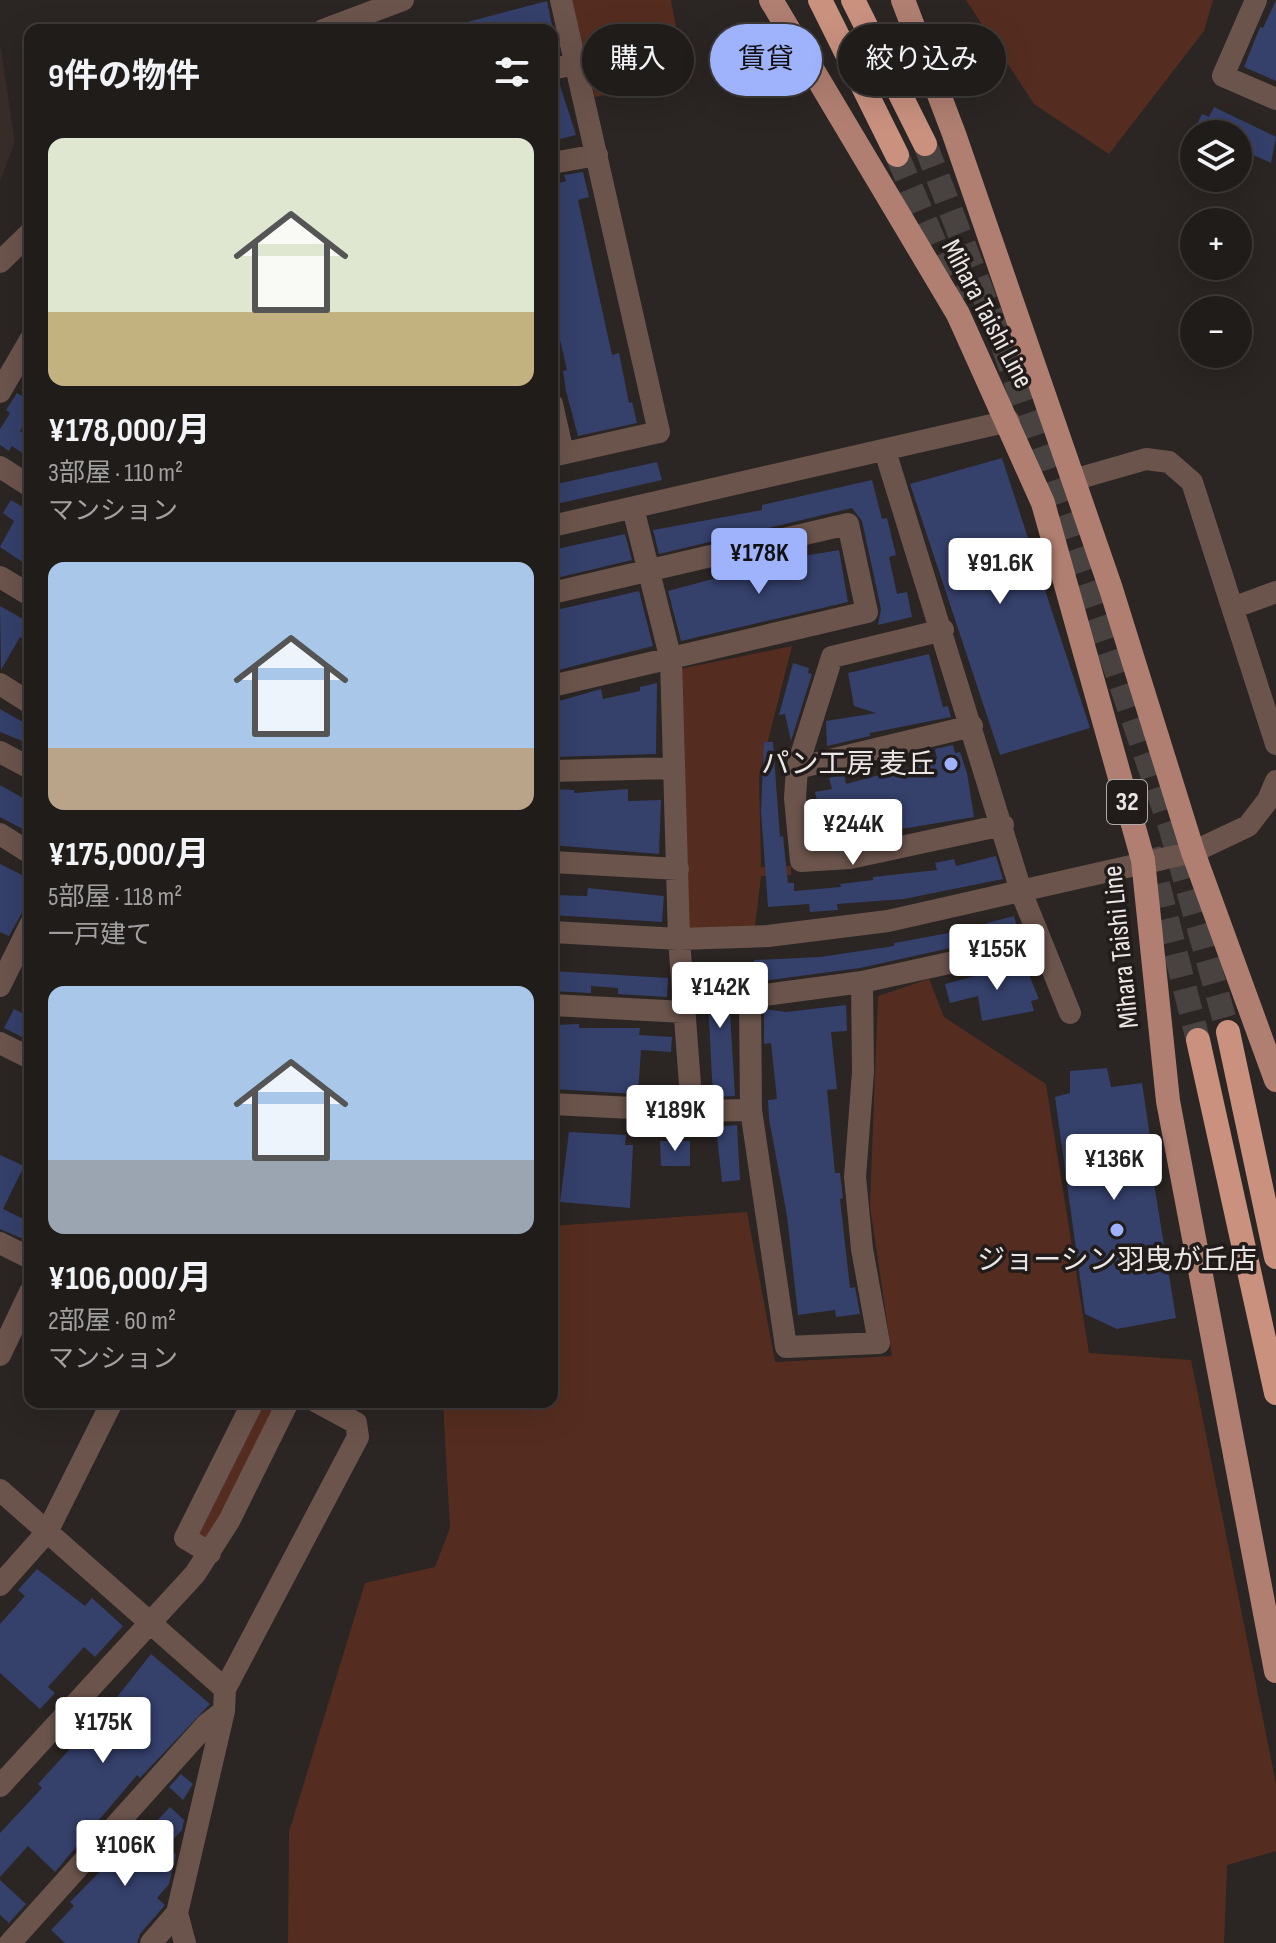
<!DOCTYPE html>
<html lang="ja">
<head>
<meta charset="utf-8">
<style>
	:root { --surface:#201c1a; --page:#2d2927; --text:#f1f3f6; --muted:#a2a1a2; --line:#3d3a39; --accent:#9fb3fd }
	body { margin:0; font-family:"Sofia Sans Condensed","Noto Sans JP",sans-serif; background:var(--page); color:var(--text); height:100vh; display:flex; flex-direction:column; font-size:30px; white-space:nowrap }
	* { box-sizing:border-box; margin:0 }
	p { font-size:26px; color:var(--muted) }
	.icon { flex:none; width:44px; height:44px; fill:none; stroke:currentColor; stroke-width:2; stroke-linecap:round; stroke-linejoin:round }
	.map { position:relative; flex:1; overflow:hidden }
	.panel { position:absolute; left:24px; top:24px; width:534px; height:1384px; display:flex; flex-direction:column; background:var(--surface); border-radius:16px; box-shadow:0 8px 32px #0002,0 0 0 2px var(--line) }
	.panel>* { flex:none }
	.banner { position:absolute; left:582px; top:24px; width:574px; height:72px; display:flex; gap:16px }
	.tools { position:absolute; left:1180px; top:120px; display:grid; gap:16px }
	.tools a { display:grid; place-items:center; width:72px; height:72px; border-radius:50%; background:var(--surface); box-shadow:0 8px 32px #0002,0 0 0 2px var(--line); font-size:40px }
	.price { position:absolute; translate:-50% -68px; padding:0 18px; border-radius:8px; background:#fff; color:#222; font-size:26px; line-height:52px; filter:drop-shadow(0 2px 4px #0008) }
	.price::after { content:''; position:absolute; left:50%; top:48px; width:24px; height:18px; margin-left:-12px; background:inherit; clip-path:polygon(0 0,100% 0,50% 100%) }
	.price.selected { background:var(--accent); color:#111 }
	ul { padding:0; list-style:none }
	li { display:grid; align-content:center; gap:16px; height:424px; padding:0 24px }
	li span { display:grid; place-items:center; height:248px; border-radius:16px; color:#555 }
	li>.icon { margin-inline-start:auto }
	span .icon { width:144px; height:144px; fill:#fffc; stroke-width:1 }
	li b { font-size:34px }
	h2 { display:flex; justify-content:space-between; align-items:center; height:96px; padding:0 24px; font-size:34px }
	.pill { padding:0 28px; border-radius:36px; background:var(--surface); box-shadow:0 8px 32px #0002,0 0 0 2px var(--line); font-size:28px; line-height:72px }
	.pill.selected { background:var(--accent); color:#111 }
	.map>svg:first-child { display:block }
	.built { fill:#382d29 }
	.green { fill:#552d20 }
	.building { fill:#35406b }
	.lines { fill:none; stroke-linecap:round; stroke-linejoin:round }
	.highway-tunnel { stroke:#484240; stroke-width:24; stroke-dasharray:24 12; stroke-linecap:butt }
	.minor { stroke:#6b544c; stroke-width:22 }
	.major { stroke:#b07f71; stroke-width:24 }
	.highway { stroke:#ca917f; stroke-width:24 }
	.poi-dot { fill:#9fb3fd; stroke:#211c1a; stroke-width:3 }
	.labels { text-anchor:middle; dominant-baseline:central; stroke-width:7; stroke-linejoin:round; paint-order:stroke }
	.shield { fill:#211c1a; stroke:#aeaaa9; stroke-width:2 }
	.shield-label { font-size:26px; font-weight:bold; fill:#ebe7e6 }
	.street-label { font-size:28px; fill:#ebe7e6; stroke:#211c1a }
	.poi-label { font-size:28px; fill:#ebe7e6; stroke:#211c1a; text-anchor:end }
</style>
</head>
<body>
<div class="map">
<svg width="1276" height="1943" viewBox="0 0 1276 1943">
	<rect width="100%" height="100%" fill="#2b2523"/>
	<path class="built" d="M0,43L15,142L0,181Z"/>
	<path class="green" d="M571,0H671L686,80L595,97Z
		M966,0H1213L1204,31L1109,154L1034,104Z
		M792,646L759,776L761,867L791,866V875L761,876L755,927L687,930L680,669Z
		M929,979L944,1017L1046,1084L1089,1353L1191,1360L1276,1784V1851L1227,1865L1224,1943H288L289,1832L365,1583L435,1567L450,1528L443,1402H552V1226L747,1212L775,1362L892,1356L870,1206L878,996Z
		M260,1402H278L209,1540L194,1534Z"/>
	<path class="building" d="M1276,0V81L1244,67L1260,27L1263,28Z
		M547,1L553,30H461L460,24Z
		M559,82L576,135L556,140L552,120V83Z
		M1214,107L1276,137L1271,163L1238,148V134H1202L1194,130L1202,114L1209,117Z
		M583,172L589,197L578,200L612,355L619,353L629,403L632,402L637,423L578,436L566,391L563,371L567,370L558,331L555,332L552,317V185L566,181L564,175Z
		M17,393L30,401V415L20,431L30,437V458L12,446L9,451L0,445V429L10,413L6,410Z
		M1002,458L1090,728L1000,755L910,484Z
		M657,462L662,480L552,505V485Z
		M872,480L882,519L887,518L896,555L889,557L897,594L907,592L912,617L878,625L881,609L862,521L852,508L659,554L653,530L762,510V505Z
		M11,500L23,507L30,500V567L0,547L14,521L3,513Z
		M625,534L632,560L552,579V550Z
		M839,550L848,602L681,641L668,591L739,572L740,577L787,566L786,559Z
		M639,591L653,646L558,670L552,643V611Z
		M0,606L30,623V643L20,637L1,670Z
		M929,654L943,707L948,706L951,717L870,733V736L827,746L826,721L876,713L854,706L848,673Z
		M793,663L809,668L808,673L812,674L791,741L785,714L779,715Z
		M657,683L656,754L552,757V738H558L552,703L601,689L603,699L640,691V687Z
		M0,709L30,726V744L0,732Z
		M764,742H773L780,837L783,836L788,883H794V891L841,887L840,884L873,880V877L937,870L935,863L954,859L956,866L996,856L1003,879L904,899L837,904L838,910L810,912L809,904L768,907L761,811Z
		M953,745L955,753L960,752L967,773L974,817L895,830L848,844L814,846L809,801L817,800L815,792L832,789L829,778L844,774L846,784L879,775L880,777L937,759L935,749Z
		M0,785L30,802V833L0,817Z
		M552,789L574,790V793L628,789V801L661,800L659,854L552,845Z
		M0,864L28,878L23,889L30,893V898L9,936L0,932Z
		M588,888L664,896L662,922L552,915V895L587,896Z
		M1014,916L1019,934L991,940L987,923Z
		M960,931L964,945L860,968L755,982L754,960L820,957L894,946V943Z
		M727,962L735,1096L713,1097L706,963Z
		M1024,963L1039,999L1031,1001L1034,1011L982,1021L978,996L950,1003L945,984Z
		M552,971L668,978L667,997L618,994V988L591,986V993L552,991Z
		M846,1005L847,1031L831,1032L837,1089L827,1090L835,1173H840L843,1198L840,1199L850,1288L855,1287L860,1314L836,1317L835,1310L798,1315L787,1216L769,1119L768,1100L777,1099L771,1043L764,1044V1009L786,1012Z
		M14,1009L30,1017V1041L4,1028Z
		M579,1024V1028H640L639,1035L672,1037L671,1052L641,1050L638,1094L552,1089V1025Z
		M1107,1068L1111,1087L1142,1083L1151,1143L1148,1147L1176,1318L1117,1329L1085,1314L1055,1097L1070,1093V1071Z
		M737,1125L740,1180L722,1182L716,1127Z
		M569,1132L626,1135L625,1145H633L630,1208L560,1202Z
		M660,1141H690V1166H661Z
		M0,1155L24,1166L3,1209L30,1222V1242L0,1229Z
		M37,1569L85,1606L92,1598L123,1626L95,1657L84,1647L48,1687L55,1693L40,1709L0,1673V1624L25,1596L18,1590Z
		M151,1654L210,1704L140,1778L137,1775L55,1872L28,1846L0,1877V1833L42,1788L38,1784L86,1731L78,1725L90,1712L94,1715L102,1707L106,1711Z
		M181,1774L193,1784L183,1800L169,1787Z
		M170,1807L184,1820L182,1830L167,1846L176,1855L169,1884L157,1898L165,1905L140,1934L137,1943H65L51,1930L74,1906L70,1902L123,1848L128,1841L125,1838L142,1819L151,1827Z
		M0,1880L26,1904L9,1923L0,1915Z"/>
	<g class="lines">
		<path class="highway-tunnel" d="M925,144L1006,354L1170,826L1228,1032
			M897,155L959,300
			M1149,849L1198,1040"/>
		<path class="minor" d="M1256,0L1223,76L1276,99
			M323,30L403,0
			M552,69L574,64
			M552,163L597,155
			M0,262L30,233
			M0,392L30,340
			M552,404L563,453
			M885,451L1022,894L1070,1013
			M552,456L659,432L561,0
			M0,467L30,486
			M1073,480L1146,459L1169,462L1192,482L1276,744
			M633,508L671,660L679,939L692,1111
			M552,526L1009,421
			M0,577L30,595
			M552,593L848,524L867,612L552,686
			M1235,607L1276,592
			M943,630L832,657L797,768L795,798L801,861L850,858L1003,825
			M0,684L30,703
			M0,752L30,768
			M797,768L972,726
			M552,771L674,768
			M0,834L30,853
			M552,862L678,869
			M552,932L679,939L768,936L888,921L1193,852L1248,826L1268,800L1276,781
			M862,982L863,1072L855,1177L862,1249L879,1343L786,1347L751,1110L750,997L862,982L1041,943
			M0,986L30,925
			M552,1005L684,1012
			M0,1043L30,1058
			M552,1104L692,1111L751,1110
			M0,1243L30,1258
			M0,1355L30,1292
			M0,1490L225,1689
			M210,1553L185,1538L253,1402
			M0,1585L47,1532L112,1402
			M0,1786L195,1574L229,1521L288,1402
			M10,1943L206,1725L224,1711
			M151,1943L177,1913
			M185,1943L177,1913L224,1711L225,1689L358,1437L356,1423L317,1402"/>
		<path class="major" d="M771,0L958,314L1043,503L1143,860L1168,1101L1276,1671
			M903,0L954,134L1111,589L1193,852L1276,1080"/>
		<path class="highway" d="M820,0L897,155
			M853,0L925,144
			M1228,1032L1276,1257
			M1198,1040L1276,1393"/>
	</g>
	<g class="poi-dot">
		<circle cx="951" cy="764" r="8"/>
		<circle cx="1117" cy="1230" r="8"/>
	</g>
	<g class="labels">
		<rect class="shield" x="1107" y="780" width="40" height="44" rx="6"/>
		<g class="shield-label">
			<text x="1127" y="802">32</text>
		</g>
		<g class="street-label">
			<text transform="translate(987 314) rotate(62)">Mihara Taishi Line</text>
			<text transform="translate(1121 947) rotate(-96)">Mihara Taishi Line</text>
		</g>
		<g class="poi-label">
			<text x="935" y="764">パン工房 麦丘</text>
			<text x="1117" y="1260" text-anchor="middle">ジョーシン羽曳が丘店</text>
		</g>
	</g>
</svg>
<div class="tools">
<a><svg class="icon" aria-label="layers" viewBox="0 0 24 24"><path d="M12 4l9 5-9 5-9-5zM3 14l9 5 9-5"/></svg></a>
<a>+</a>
<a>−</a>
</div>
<b class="price selected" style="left:759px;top:596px">¥178K</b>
<b class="price" style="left:1000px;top:606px">¥91.6K</b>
<b class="price" style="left:853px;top:867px">¥244K</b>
<b class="price" style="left:997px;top:992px">¥155K</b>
<b class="price" style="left:720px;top:1030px">¥142K</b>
<b class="price" style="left:675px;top:1153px">¥189K</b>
<b class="price" style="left:1114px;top:1202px">¥136K</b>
<b class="price" style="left:103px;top:1765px">¥175K</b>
<b class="price" style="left:125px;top:1888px">¥106K</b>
<div class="banner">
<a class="pill">購入</a>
<a class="pill selected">賃貸</a>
<a class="pill">絞り込み</a>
</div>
<section class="panel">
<h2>9件の物件<svg class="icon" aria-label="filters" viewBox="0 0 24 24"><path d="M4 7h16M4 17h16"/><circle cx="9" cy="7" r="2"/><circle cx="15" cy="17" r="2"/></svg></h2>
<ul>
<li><span style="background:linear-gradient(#dfe7d0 70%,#c2b280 0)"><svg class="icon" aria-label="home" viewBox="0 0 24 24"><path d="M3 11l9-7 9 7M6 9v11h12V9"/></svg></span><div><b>¥178,000/月</b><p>3部屋 · 110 m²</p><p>マンション</p></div></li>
<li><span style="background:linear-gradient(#a9c7e8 75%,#b9a48a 0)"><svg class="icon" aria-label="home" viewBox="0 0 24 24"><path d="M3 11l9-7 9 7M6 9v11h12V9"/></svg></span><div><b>¥175,000/月</b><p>5部屋 · 118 m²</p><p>一戸建て</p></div></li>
<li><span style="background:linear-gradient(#a9c7e8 70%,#9aa5b1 0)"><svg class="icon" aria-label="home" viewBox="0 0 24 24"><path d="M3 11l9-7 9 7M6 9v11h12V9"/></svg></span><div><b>¥106,000/月</b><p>2部屋 · 60 m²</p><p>マンション</p></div></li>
</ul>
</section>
</div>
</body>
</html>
